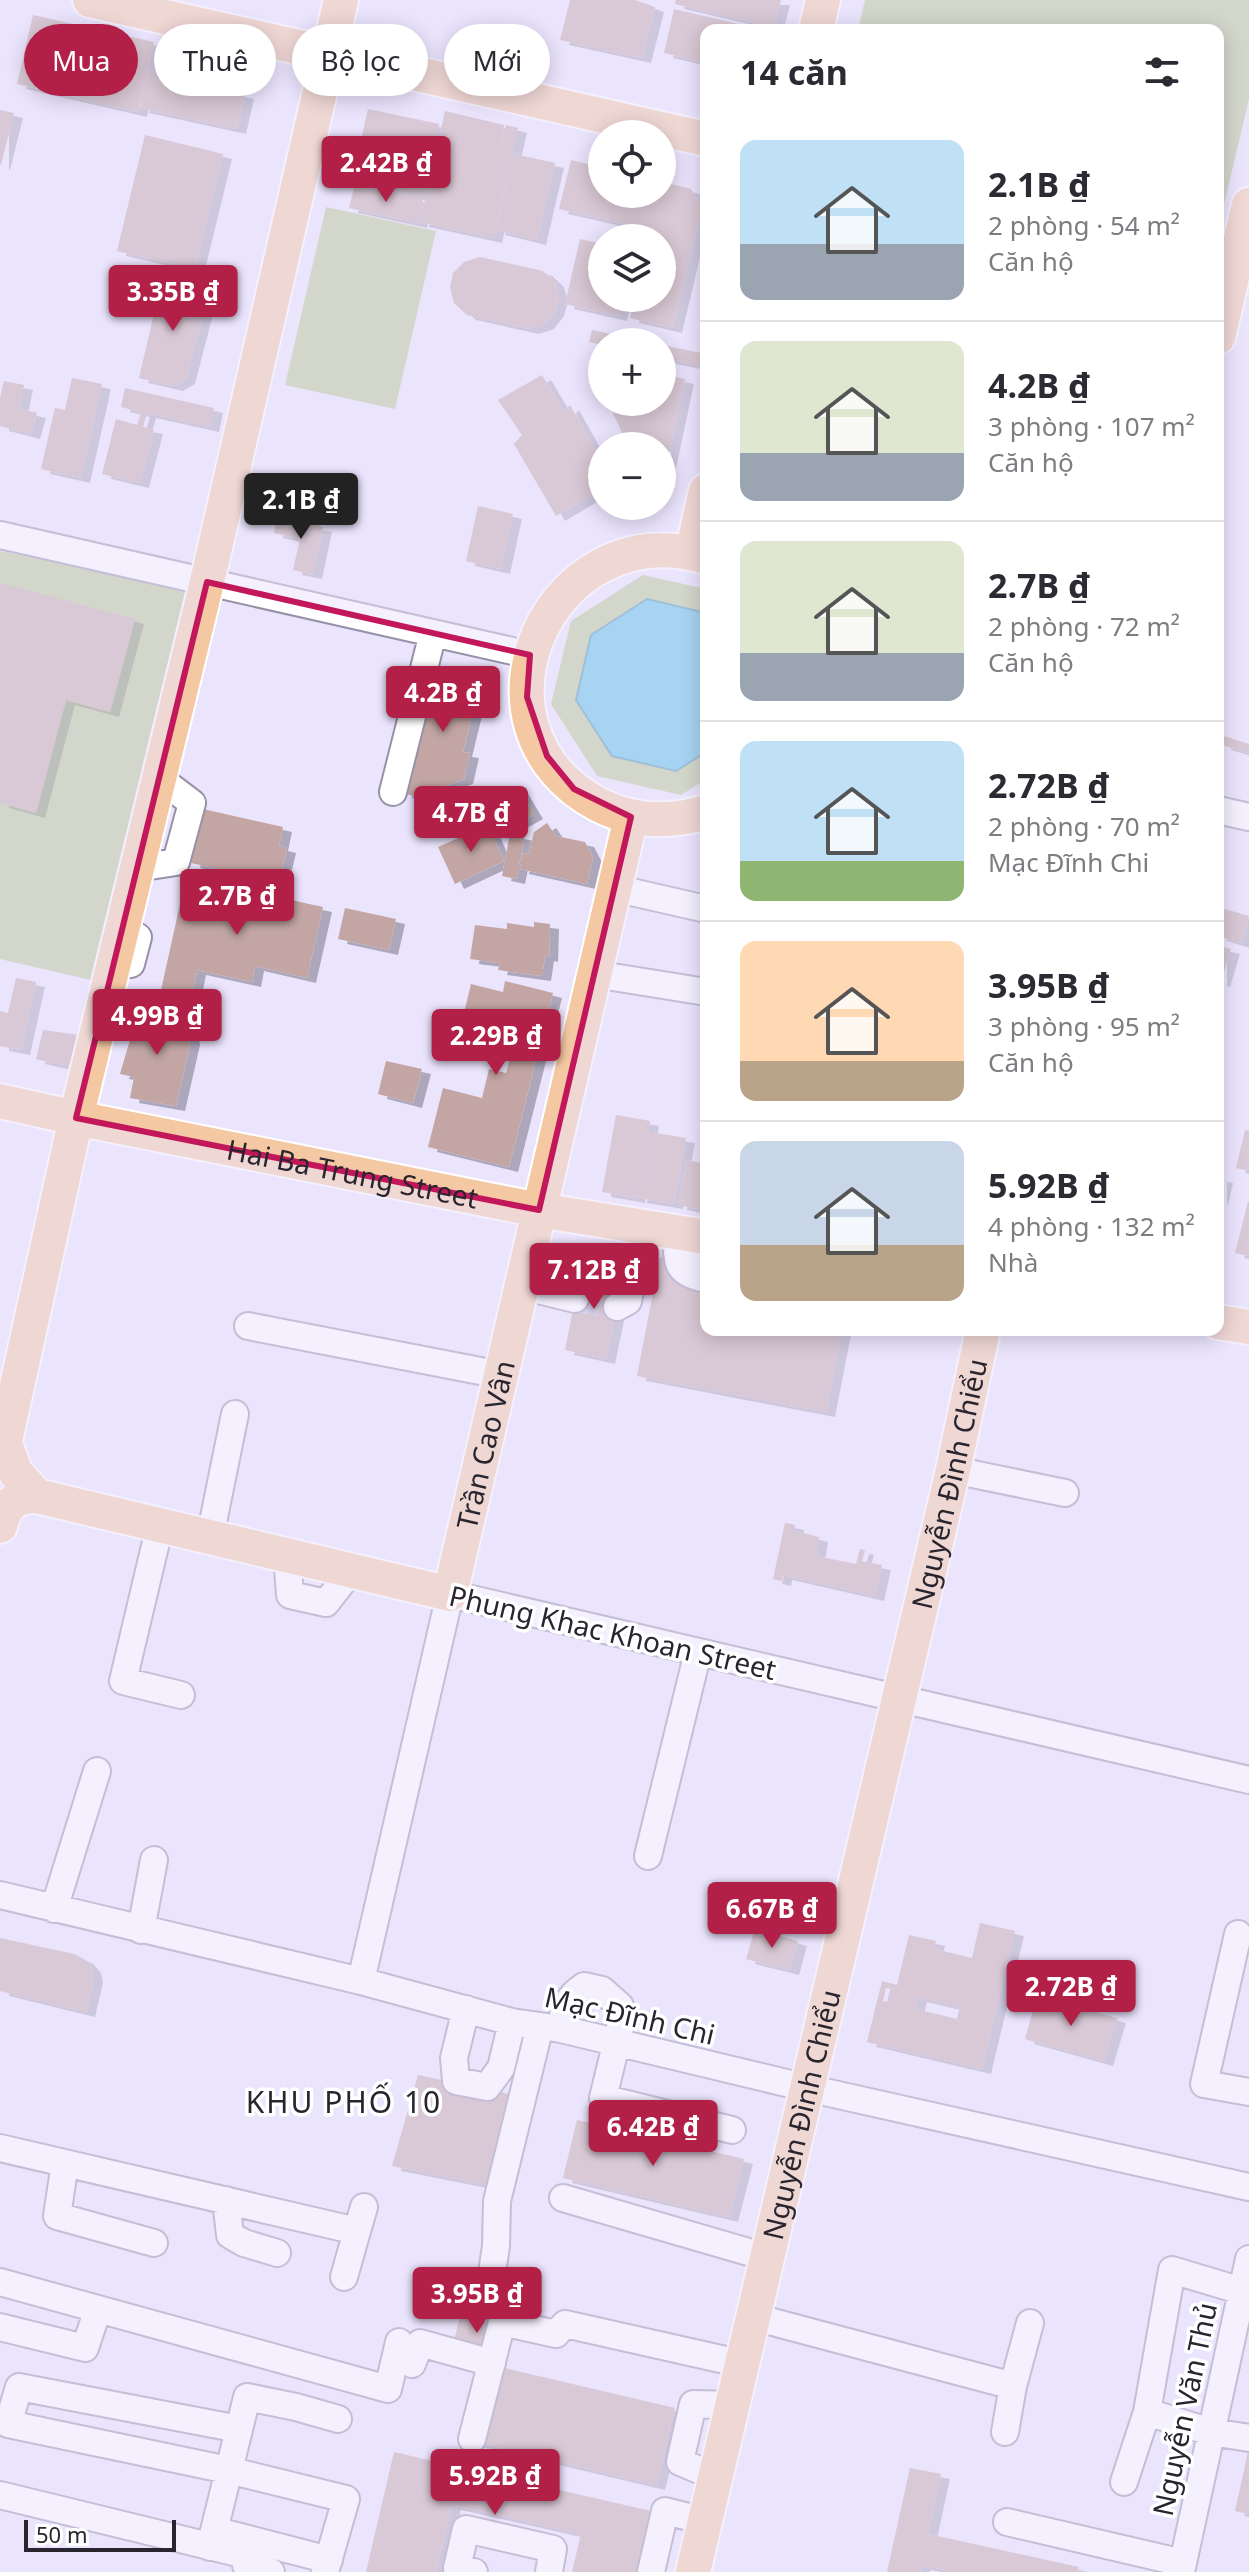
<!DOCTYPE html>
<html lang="vi">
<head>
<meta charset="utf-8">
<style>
	:root { --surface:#fff; --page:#f7f7f7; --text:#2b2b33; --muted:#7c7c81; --line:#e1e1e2; --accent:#b22048 }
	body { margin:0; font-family:"Noto Sans",sans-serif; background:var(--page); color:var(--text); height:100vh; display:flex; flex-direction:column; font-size:30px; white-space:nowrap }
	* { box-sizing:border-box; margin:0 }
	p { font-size:26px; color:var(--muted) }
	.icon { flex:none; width:44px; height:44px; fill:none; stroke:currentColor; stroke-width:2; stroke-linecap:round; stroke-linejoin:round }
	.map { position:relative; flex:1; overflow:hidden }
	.details { position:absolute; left:700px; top:24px; width:524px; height:1312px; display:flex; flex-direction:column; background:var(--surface); border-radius:16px; box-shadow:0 4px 20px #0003 }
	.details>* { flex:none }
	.top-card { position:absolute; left:24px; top:24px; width:556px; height:72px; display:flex; gap:16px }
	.controls { position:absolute; left:588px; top:120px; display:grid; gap:16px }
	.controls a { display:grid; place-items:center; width:88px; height:88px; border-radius:50%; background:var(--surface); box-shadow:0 4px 20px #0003; font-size:40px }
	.scale { position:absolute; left:24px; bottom:20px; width:152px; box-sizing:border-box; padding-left:8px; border:4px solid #28252f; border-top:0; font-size:22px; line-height:28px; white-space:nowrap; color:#28252f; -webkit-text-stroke:6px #fff; paint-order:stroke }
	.price { position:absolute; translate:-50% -68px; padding:0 18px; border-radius:8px; background:var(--accent); color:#fff; font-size:26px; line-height:52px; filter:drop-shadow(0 2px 4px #0008) }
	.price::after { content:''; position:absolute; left:50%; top:48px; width:24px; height:18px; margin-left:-12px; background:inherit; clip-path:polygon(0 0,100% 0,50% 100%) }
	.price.selected { background:#222; color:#fff }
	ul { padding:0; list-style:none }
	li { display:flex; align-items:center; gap:24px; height:200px; padding:0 40px }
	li+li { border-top:2px solid var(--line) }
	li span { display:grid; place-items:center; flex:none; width:224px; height:160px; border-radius:16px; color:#555 }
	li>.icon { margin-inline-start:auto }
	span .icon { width:96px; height:96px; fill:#fffc; stroke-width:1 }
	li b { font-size:34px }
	h2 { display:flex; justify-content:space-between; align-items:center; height:96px; padding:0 40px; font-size:34px }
	.chip { padding:0 28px; border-radius:36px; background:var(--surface); box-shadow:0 4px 20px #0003; font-size:28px; line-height:72px }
	.chip.selected { background:var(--accent); color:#fff }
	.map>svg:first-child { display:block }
	.green { fill:#b5c78e }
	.water { fill:#52c2e5; stroke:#4593ae; stroke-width:2 }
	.building { fill:#c3a6a4; fill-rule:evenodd; filter:url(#shadow) }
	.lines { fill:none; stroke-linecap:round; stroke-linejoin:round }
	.minor-tunnel { stroke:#c4bed4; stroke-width:26; stroke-dasharray:26 13; stroke-linecap:butt }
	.minor-casing { stroke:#9791a8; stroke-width:30 }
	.major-casing { stroke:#fff; stroke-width:38 }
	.minor { stroke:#fff; stroke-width:26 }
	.major { stroke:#f4c8a2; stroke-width:34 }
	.marked { fill:none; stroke:#c2185b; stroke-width:6; stroke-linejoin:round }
	.labels { text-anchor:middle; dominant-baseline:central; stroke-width:7; stroke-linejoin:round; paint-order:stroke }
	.street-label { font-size:28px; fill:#28252f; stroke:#fff }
	.neighbourhood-label { font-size:30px; letter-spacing:2px; fill:#28252f; stroke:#fff }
</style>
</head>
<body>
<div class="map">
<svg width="1249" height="2572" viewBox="0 0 1249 2572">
	<defs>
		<filter id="shadow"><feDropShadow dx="9" dy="5" stdDeviation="0" flood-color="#0004"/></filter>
	</defs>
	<rect width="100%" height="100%" fill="#ebe4fd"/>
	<path class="green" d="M865,0H1249V99L1221,217L1218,216V30H858Z
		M326,207L436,231L395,409L285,385Z
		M0,551L204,594L112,985L0,959Z
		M643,575L706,589V779L681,795L597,776L551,704L571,621Z"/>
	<path class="water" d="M647,599L706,613V752L676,771L612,756L576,700L591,635Z"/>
	<path class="building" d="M570,0H635L655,7L642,58L560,40Z
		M676,0H781L774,27L675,4Z
		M674,9L760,29V30H706V63L664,53Z
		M33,15L154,42L138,112L17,84Z
		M176,49L250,65L245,88L171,72Z
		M148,70L173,75L172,78L245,94L237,129L140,108Z
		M368,109L439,124L430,160L396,152L400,132L394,152L360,144Z
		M0,110L14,113L1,165H0Z
		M445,111L504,125L499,155L506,125L518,128L493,238L420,222Z
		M145,135L223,154L195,269L117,251Z
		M364,154L430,169L424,197L357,183Z
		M514,154L555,163L537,240L496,230Z
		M571,160L602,167V194H662V182L691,189L702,206L673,328L630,318L635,298H662V238H650L651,230L559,209Z
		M355,184L423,199L418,223L349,208Z
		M580,239L602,244V298H622L618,316L565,304Z
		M480,257L543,271L555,282L559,297L555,311L545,324L530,329L467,315L454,303L450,287L453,273L464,262Z
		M162,279L209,290L186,379L174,386L139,378Z
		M592,330L643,341V342H602V345L589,342Z
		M662,345L706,354V367L662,358Z
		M599,361L602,362V382L596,381Z
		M662,374L685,379L663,482L662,446H628L608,402H662Z
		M542,375L564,412L570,405L602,462V489L556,516L514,444L522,435L498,400Z
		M72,378L102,384L81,478L41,469L55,408L65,410Z
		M4,381L24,385L19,409L37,413L31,434L0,426V398Z
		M125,388L214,408L210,427L147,413L143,427L154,429L140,483L102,474L116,419L137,425L141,412L121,407Z
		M478,506L513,514L501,569L466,561Z
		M278,514L311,521L310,525L323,527L313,574L293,570L300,539L274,533Z
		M0,583L135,619L110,712L66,700L36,813L0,803Z
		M433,670L474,679L483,693L480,708L473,711L463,752L470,753L464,779L417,797L403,793Z
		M1224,736L1249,744V753L1222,745Z
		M518,787L534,814L502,832L490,812L501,806L497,799Z
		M203,809L283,827L279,846L287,848L279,882L191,863Z
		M547,823L556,836L585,842L593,857L587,884L520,869L523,853L529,854L534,832Z
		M488,825L504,861L455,884L438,847Z
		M510,833L525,836L516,879L502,876Z
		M186,877L323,907L307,978L255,966L252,982L197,970L190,1005L159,999Z
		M1218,907L1249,916L1241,943L1218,936Z
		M345,908L396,919L389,950L338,939Z
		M534,922L550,924L549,957L545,956L542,976L498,970L500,963L470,959L475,925L507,929V923L534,927Z
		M1218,946L1231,949L1221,982L1218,981Z
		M16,978L36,982L21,1050L0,1046V1011L8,1013Z
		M505,981L553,993L509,1167L428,1147L443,1088L482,1098L489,1069L506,1073L511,1054L491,1048L496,1025L463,1017L471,984L503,992Z
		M139,1009L185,1017L189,1028L191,1040L176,1106L130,1098L134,1077L120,1074Z
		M43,1030L93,1037L73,1066L58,1064L36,1059Z
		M386,1061L422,1069L413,1103L378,1094Z
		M616,1115L650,1121L636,1198L602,1192Z
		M1245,1130L1249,1131V1171L1236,1168Z
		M650,1132L686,1138L674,1204L638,1198Z
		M687,1160L706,1164V1211L678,1205Z
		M1218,1177L1224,1178L1219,1200H1218Z
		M1248,1202H1249V1256L1235,1253Z
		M660,1257L706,1266V1330H842L826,1412L637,1376Z
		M582,1264L624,1273L606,1359L565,1350Z
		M785,1523L795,1525L794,1531L819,1537L816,1556L856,1564L860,1549L865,1550L862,1561L882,1565L875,1596L783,1575L782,1581L773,1579Z
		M980,1923L1015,1931L982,2069L867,2042L882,1981L897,1985L909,1935L936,1941L934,1949L972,1958ZM886,1988L892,1989L889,2002L883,2001ZM918,1997L960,2007L957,2019L915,2009Z
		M755,1929L798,1941L790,1970L746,1959Z
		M0,1938L74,1954L84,1959L92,1968L94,1978L86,2012L0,1991Z
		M1037,1996L1117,2018L1104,2061L1025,2039Z
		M418,2075L518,2096L493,2186L392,2166Z
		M577,2120L744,2159L729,2217L563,2178Z
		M460,2316L500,2325L494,2354L453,2345Z
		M492,2365L675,2408L656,2485L474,2442Z
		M394,2452L651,2511L637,2572H572L581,2534L452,2505L436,2572H366Z
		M1248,2452H1249V2514L1235,2511Z
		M910,2468L941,2474L928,2534L1079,2567L1077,2572H955L922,2565L920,2572H887Z"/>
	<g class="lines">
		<path class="minor-tunnel" d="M575,1299L617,1307"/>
		<g class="minor-casing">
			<path id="minor" d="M0,535L530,655
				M393,792L433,633
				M1218,810L1249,817
				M137,868L176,862L192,803L159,778
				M614,888L706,909
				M114,965L131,964L138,937L123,928
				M594,974L706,992
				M680,1233C675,1261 675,1273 706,1279
				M677,1253L706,1259
				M522,1286L575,1299
				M617,1307L628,1301L644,1227
				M248,1326L501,1375
				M953,1470L1065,1493
				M160,1525L123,1681L181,1695
				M210,1537L235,1414
				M287,1555L290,1595L326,1603L351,1571
				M648,1856L698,1652
				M0,1895L361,1981L512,2022L561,2029L807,2088L1249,2187
				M54,1909L97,1771
				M141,1930L154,1860
				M1238,1934L1204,2084L1249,2092
				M361,1981L450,1594L1249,1780
				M466,2009L454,2058L456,2081L487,2087L501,2068L512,2022
				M561,2029C563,2009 566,1998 584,1986L602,1990L620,2006L622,2020L603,2098L732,2130
				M0,2148L357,2231L364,2207
				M65,2163L57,2216L154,2243
				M563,2198L769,2258
				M226,2200L230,2235L244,2243L277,2253
				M493,2266L496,2246L497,2201L540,2026
				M344,2277L357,2231
				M0,2282L388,2389L399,2342
				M754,2317L1013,2386
				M0,2327L85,2348L98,2309
				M412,2364L420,2343L492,2363
				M1147,2412L1211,2432L1249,2438
				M239,2429L19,2387L8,2424L228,2470L346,2499L325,2572
				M1005,2432L1013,2386L1030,2323
				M472,2439L502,2322L556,2334L565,2324L743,2364
				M716,2477L680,2462L693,2404L733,2405
				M1124,2482L1147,2412L1172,2270L1242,2291
				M0,2495L246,2555V2565L271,2572
				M1007,2522L1183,2563
				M225,2533L329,2560
				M210,2547L247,2397L296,2407L338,2419
				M474,2572L457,2568L466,2529L553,2549L549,2572
				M651,2572L665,2511L705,2521
				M1181,2572L1249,2259"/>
		</g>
		<g class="major-casing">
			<g id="major">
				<path d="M90,0L706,139"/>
				<path d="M816,30L823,0"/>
				<path d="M1218,337L1249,205"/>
				<path d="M692,553L706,491"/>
				<path d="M706,557C548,510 453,728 599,805C633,822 670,823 706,812"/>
				<path id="s1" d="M0,1101L76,1118L539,1210L706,1237"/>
				<path d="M1218,1322L1249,1327"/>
				<path id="s2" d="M5,1444L16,1473L37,1496L450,1594L631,817"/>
				<path d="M0,1463L76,1118L207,582L341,0"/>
				<path d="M0,1526C6,1504 14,1496 37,1496"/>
				<path id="s3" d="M693,2572L953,1470L983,1330"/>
			</g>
		</g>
		<use href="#minor" class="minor"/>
		<use href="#major" class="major"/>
	</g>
	<path d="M0 0H1249V2572H0ZM207,582L530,655L527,697L547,756L574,789L631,817L539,1210L76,1118Z" fill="#ebe4fd" fill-opacity=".55" fill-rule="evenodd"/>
	<path class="marked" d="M207,582L530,655L527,697L547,756L574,789L631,817L539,1210L76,1118Z"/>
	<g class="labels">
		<g class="street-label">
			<text stroke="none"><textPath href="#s1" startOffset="360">Hai Ba Trung Street</textPath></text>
			<text stroke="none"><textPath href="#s2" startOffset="640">Trần Cao Vân</textPath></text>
			<text stroke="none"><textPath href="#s3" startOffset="1118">Nguyễn Đình Chiểu</textPath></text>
			<text transform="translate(613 1632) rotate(13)">Phung Khac Khoan Street</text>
			<text transform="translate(630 2015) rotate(13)">Mạc Đĩnh Chi</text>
			<text stroke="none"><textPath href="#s3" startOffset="470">Nguyễn Đình Chiểu</textPath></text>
			<text transform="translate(1184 2409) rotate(-78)">Nguyễn Văn Thủ</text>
		</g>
		<g class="neighbourhood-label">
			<text x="344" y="2101">KHU PHỐ 10</text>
		</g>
	</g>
</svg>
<div class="controls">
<a><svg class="icon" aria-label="locate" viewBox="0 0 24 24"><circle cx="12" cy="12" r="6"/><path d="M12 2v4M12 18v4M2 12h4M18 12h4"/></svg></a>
<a><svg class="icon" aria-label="layers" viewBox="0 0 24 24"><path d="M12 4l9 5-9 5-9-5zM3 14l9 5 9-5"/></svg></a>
<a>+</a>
<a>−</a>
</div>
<div class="scale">50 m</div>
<b class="price" style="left:386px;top:204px">2.42B ₫</b>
<b class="price" style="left:173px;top:333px">3.35B ₫</b>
<b class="price selected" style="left:301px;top:541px">2.1B ₫</b>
<b class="price" style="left:443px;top:734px">4.2B ₫</b>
<b class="price" style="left:471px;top:854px">4.7B ₫</b>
<b class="price" style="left:237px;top:937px">2.7B ₫</b>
<b class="price" style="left:157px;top:1057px">4.99B ₫</b>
<b class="price" style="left:496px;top:1077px">2.29B ₫</b>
<b class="price" style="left:594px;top:1311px">7.12B ₫</b>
<b class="price" style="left:772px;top:1950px">6.67B ₫</b>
<b class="price" style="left:1071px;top:2028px">2.72B ₫</b>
<b class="price" style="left:653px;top:2168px">6.42B ₫</b>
<b class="price" style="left:477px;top:2335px">3.95B ₫</b>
<b class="price" style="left:495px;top:2517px">5.92B ₫</b>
<div class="top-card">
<a class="chip selected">Mua</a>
<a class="chip">Thuê</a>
<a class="chip">Bộ lọc</a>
<a class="chip">Mới</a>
</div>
<section class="details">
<h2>14 căn<svg class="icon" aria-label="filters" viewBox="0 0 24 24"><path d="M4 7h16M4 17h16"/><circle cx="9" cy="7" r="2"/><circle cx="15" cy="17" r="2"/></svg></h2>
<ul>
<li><span style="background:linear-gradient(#bfe0f5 65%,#9aa5b1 0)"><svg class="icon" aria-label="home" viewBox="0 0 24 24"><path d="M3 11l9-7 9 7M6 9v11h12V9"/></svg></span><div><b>2.1B ₫</b><p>2 phòng · 54 m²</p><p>Căn hộ</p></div></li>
<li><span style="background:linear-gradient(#dfe7d0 70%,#9aa5b1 0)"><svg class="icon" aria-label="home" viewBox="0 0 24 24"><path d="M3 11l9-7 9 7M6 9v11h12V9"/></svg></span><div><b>4.2B ₫</b><p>3 phòng · 107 m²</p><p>Căn hộ</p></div></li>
<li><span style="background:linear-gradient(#dfe7d0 70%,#9aa5b1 0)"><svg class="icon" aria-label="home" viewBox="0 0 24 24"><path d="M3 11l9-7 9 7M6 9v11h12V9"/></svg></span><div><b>2.7B ₫</b><p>2 phòng · 72 m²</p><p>Căn hộ</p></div></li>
<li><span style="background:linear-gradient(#bfe0f5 75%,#8fb573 0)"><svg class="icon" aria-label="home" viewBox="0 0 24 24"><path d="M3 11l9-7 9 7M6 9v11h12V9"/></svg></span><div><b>2.72B ₫</b><p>2 phòng · 70 m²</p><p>Mạc Đĩnh Chi</p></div></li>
<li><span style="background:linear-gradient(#ffd9b3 75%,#b9a48a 0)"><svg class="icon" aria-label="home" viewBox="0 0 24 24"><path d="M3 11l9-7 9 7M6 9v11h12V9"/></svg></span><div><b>3.95B ₫</b><p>3 phòng · 95 m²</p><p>Căn hộ</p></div></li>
<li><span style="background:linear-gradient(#c9d6e8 65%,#b9a48a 0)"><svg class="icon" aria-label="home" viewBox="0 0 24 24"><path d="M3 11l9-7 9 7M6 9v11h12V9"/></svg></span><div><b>5.92B ₫</b><p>4 phòng · 132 m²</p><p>Nhà</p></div></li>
</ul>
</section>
</div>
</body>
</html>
